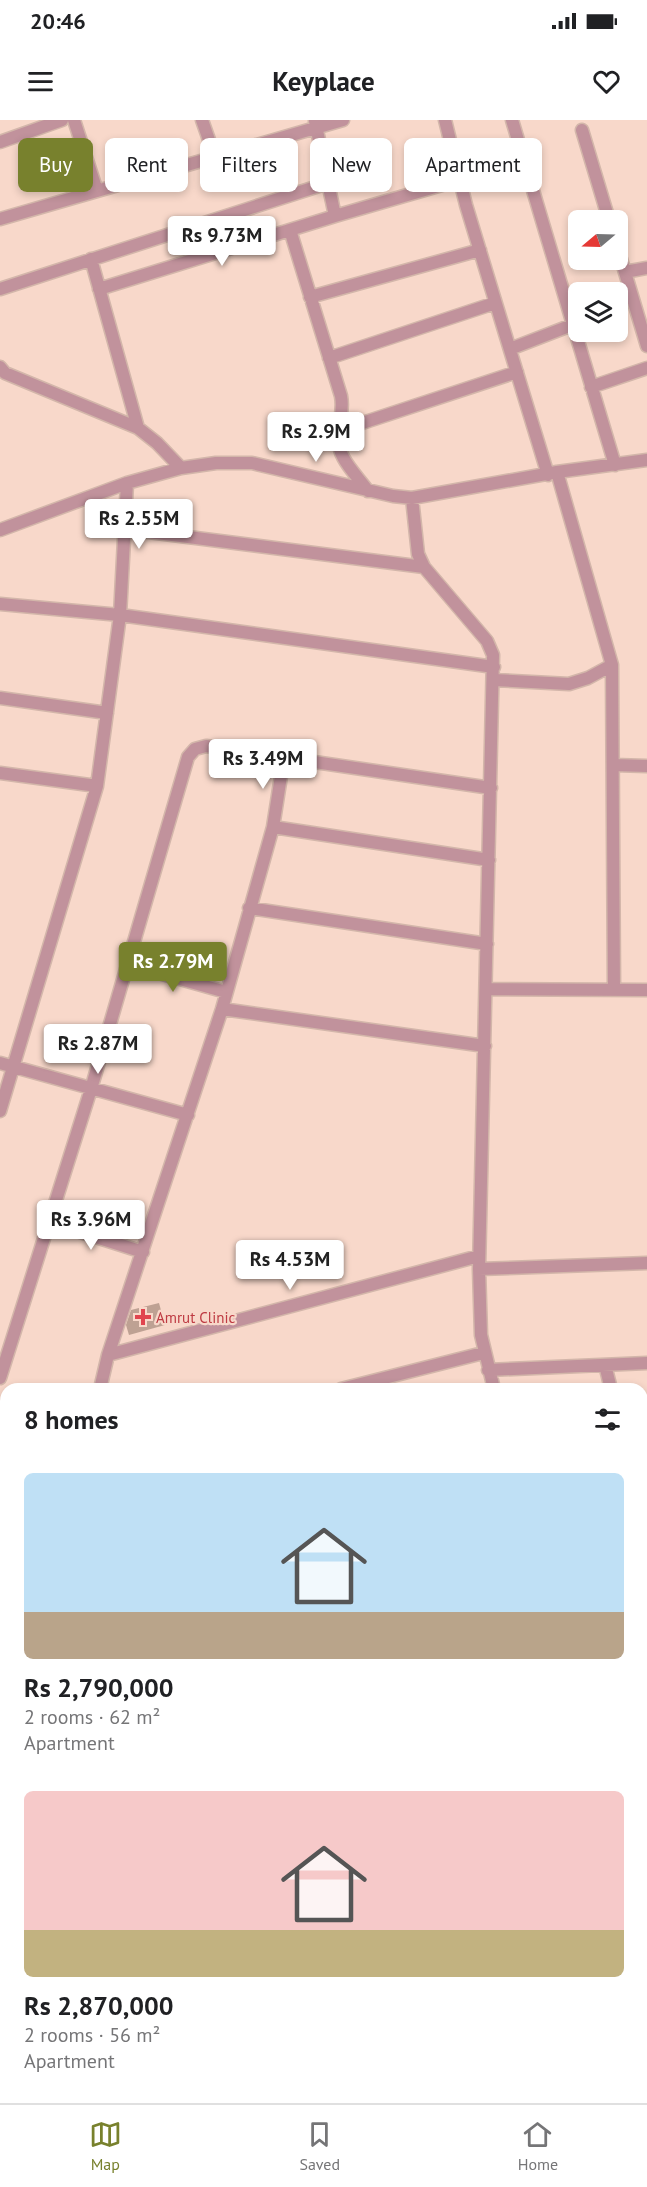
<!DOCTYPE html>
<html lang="en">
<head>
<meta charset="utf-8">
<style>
	:root { --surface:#fff; --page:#f2f2f2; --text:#202124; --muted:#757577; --line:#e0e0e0; --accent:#78812d }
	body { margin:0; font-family:"PT Sans",sans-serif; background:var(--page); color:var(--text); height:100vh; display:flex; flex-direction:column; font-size:22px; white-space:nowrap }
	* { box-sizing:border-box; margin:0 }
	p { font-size:20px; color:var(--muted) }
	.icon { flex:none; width:33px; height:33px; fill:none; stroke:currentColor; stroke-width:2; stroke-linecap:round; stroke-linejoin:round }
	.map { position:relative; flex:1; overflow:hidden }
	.sheet { position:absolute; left:0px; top:1263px; width:648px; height:720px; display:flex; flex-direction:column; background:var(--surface); border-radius:18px 18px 0 0; box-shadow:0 3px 9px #0003 }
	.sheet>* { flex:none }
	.banner { position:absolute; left:18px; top:18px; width:612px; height:54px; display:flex; gap:12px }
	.needle { width:39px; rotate:251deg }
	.tools { position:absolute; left:568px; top:90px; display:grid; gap:12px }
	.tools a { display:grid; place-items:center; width:60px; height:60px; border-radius:9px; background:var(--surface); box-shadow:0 3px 9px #0003; font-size:30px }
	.price { position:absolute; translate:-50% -51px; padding:0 14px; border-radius:6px; background:#fff; color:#222; font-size:20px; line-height:39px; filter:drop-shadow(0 2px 3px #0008) }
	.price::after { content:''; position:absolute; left:50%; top:36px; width:18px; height:14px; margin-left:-9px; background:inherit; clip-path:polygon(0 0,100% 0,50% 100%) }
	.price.active { background:var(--accent); color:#fff }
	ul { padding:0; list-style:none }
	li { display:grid; align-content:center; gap:12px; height:318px; padding:0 24px }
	li span { display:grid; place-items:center; height:186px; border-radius:9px; color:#555 }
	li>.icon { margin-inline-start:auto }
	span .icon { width:108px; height:108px; fill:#fffc; stroke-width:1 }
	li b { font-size:26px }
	h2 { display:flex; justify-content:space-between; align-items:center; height:72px; padding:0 24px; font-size:26px }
	.pill { padding:0 21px; border-radius:9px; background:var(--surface); box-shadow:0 3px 9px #0003; font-size:21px; line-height:54px }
	.pill.active { background:var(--accent); color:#fff }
	.status { display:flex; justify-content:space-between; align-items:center; height:42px; padding:0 30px; background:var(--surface); direction:ltr }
	.status svg { height:16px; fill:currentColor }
	header { display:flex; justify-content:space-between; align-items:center; height:78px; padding:0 24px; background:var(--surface); font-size:27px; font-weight:800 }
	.menu { display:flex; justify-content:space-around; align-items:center; height:84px; border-top:2px solid var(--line); background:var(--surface); font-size:16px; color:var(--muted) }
	.menu a { display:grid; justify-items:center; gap:3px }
	.menu .active { color:var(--accent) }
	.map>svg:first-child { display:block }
	.building { fill:#bea193 }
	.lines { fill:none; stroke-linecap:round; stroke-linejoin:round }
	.street-casing { stroke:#d3b6aa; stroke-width:15 }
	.secondary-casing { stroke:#d3b6aa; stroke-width:21 }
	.street { stroke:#c1929c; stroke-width:12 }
	.secondary { stroke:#ae6c7b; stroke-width:18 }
	.health-dot { fill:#e0444e; stroke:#f8d8ca; stroke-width:2 }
	.labels { text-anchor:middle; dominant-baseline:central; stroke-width:4.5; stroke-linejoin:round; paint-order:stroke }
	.health-label { font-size:15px; fill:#be3a42; stroke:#f8d8ca; text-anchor:start }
</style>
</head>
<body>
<div class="status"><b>20:46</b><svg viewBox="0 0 49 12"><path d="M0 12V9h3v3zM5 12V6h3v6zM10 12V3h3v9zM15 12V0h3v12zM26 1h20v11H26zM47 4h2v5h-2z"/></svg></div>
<header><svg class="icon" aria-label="menu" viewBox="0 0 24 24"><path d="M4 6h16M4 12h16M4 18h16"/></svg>Keyplace<svg class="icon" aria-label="heart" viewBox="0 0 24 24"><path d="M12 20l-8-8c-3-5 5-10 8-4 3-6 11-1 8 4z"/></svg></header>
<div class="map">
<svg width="647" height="1983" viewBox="0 0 647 1983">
	<rect width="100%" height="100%" fill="#f8d8ca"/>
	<path class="building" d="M159,1183L165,1205L129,1215L126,1205L131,1190Z"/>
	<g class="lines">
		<g class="street-casing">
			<path id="street" d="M74,0L97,71
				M202,0L215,37
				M445,0L466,85L548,355
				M512,0L615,345
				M315,1L335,96L459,60
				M582,10L609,100
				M0,22L62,0
				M0,99L343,0
				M290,110L341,276C344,292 339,299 338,314C336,337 355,353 368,371
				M618,129L647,226
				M91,139L138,308
				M625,152L647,148
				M0,169L328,63
				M99,169L335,96
				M310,177L480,130
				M510,229L572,205
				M329,238L495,183
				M0,247L5,253L138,308L157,323L181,348
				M591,267L647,248
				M338,311L517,252
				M557,352L612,545L614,870
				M127,363L120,495L494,547
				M412,378L418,434L424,447L487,521L493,535L479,1149L481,1215L494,1269
				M125,409L424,447
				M0,410L127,363L181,348L216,343H252L393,376L412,378L557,352L647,340
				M0,484L120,495L97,666L0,991
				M494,560L569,564L588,558L612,545
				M0,578L107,593
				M614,645L647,646
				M0,653L97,666
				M273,707L284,637
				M249,788L487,824
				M127,844L226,872
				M486,869L647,870
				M222,889L485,926
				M0,943L188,995
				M49,1102L143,1132
				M479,1149L647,1143
				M108,1235L479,1136
				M605,1245L611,1269
				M488,1250L647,1243
				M0,1258L91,969L188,637L195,629L206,626L491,668
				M100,1269L108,1235L222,889L273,707L489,740
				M341,1269L483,1233
				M642,1359H647
				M642,1386L647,1404
				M0,1454L6,1464
				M642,1460H647
				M642,1530L647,1528
				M0,1582L6,1580
				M642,1694H647
				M642,1922H647
				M342,1977L343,1983
				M195,1983L217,1977"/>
		</g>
		<g class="secondary-casing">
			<path id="secondary" d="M0,1318L6,1328
				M642,1755L647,1773"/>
		</g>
		<use href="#street" class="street"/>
		<use href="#secondary" class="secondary"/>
	</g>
	<path class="health-dot" d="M140 1188h6v6h6v6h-6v6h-6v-6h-6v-6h6z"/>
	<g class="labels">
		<g class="health-label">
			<text x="156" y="1197">Amrut Clinic</text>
		</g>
	</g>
</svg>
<div class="tools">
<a><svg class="needle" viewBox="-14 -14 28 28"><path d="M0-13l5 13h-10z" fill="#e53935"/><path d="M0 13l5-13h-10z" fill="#757577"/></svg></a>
<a><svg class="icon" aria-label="layers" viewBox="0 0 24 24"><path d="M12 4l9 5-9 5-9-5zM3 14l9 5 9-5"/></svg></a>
</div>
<b class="price" style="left:222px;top:147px">Rs 9.73M</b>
<b class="price" style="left:316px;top:343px">Rs 2.9M</b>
<b class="price" style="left:139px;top:430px">Rs 2.55M</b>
<b class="price" style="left:263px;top:670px">Rs 3.49M</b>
<b class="price active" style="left:173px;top:873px">Rs 2.79M</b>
<b class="price" style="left:98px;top:955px">Rs 2.87M</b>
<b class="price" style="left:91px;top:1131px">Rs 3.96M</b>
<b class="price" style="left:290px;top:1171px">Rs 4.53M</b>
<div class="banner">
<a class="pill active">Buy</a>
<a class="pill">Rent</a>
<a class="pill">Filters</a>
<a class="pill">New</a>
<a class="pill">Apartment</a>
</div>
<section class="sheet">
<h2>8 homes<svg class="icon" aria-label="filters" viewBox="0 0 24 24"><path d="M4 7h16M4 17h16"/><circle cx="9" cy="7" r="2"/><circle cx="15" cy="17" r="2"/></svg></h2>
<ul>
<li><span style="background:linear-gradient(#bfe0f5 75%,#b9a48a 0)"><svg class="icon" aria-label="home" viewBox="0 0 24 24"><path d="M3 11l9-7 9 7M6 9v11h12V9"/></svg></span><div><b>Rs 2,790,000</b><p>2 rooms · 62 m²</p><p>Apartment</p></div></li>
<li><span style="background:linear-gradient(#f6c9c9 75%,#c2b280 0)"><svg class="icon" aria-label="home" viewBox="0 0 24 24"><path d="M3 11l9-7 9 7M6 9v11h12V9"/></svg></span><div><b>Rs 2,870,000</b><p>2 rooms · 56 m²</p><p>Apartment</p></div></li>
</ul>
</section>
</div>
<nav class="menu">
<a class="active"><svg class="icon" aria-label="map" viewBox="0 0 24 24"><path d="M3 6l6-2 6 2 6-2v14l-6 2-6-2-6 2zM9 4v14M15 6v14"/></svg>Map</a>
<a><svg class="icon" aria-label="saved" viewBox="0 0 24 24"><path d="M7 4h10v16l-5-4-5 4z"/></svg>Saved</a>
<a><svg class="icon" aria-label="home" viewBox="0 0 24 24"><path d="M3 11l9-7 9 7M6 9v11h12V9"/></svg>Home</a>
</nav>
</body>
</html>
